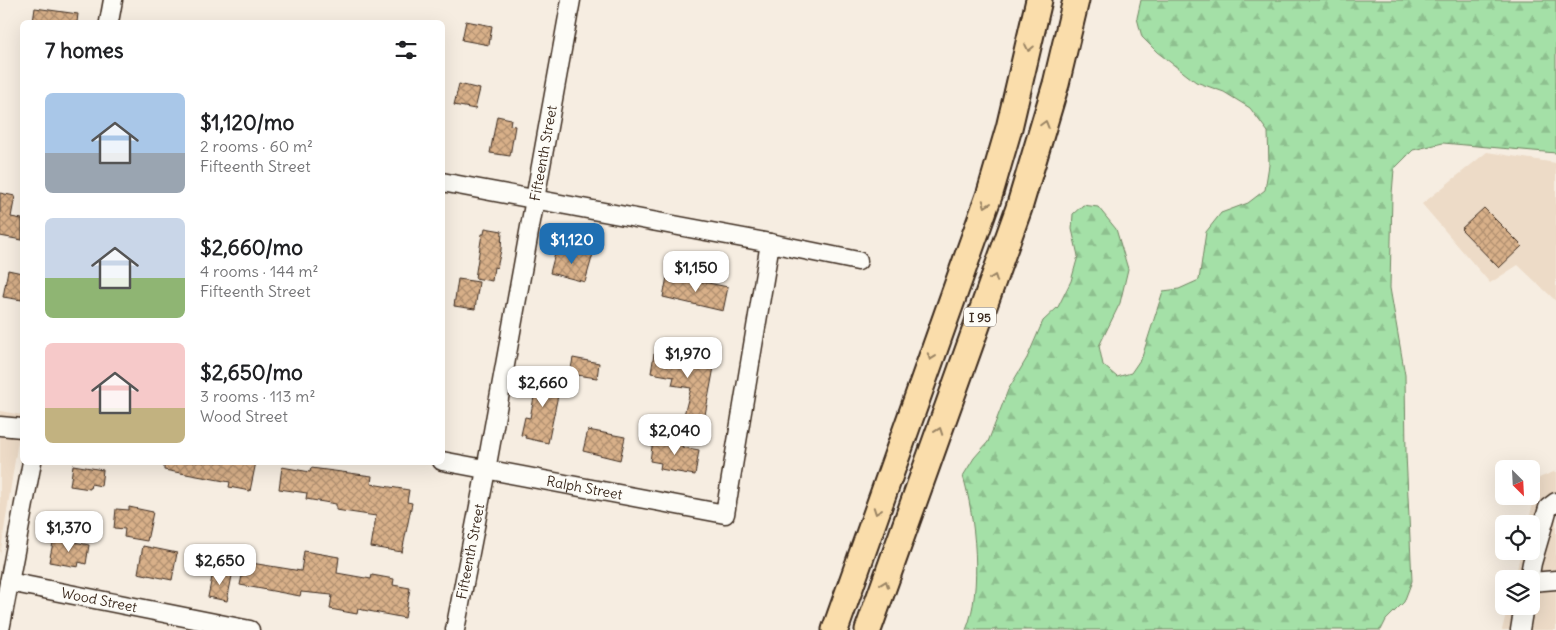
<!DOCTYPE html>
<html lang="en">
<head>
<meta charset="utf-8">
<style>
	:root { --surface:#fff; --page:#f2f2f2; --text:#202124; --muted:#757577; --accent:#1f6fb2 }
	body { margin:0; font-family:Delius,sans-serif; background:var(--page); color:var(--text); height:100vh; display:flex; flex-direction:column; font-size:19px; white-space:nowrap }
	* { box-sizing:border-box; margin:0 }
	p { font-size:16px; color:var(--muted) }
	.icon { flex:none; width:28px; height:28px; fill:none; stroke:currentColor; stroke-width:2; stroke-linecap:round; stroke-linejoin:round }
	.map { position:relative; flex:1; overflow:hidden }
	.drawer { position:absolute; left:20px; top:20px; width:425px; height:445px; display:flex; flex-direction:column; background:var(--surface); border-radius:8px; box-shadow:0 5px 20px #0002 }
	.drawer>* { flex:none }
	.needle { width:32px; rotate:156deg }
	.buttons { position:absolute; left:1495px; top:460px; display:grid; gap:10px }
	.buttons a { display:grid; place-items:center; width:45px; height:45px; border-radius:8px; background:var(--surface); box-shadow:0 5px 20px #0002; font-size:25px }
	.price { position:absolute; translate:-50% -42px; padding:0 11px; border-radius:10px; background:#fff; color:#222; font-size:16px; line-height:32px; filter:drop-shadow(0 1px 2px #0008) }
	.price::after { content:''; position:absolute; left:50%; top:30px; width:15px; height:11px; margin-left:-8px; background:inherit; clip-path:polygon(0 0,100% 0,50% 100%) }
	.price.selected { background:var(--accent); color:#fff }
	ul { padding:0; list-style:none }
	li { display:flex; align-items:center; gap:15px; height:125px; padding:0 25px }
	li span { display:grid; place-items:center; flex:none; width:140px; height:100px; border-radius:8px; color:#555 }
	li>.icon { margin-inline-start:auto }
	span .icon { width:60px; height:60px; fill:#fffc; stroke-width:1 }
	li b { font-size:21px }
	h2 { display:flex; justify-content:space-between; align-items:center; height:60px; padding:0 25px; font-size:21px }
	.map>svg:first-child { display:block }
	.built { fill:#eddbc7 }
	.forest { fill:url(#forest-firs); stroke:#708562 }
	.building { fill:url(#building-cross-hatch); stroke:#3b2a1e }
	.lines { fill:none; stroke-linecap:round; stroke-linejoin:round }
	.minor-casing { stroke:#3b2a1e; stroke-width:21 }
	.highway-casing { stroke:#3b2a1e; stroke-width:29 }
	.minor { stroke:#fdfcf7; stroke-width:18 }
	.highway { stroke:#faddab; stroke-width:25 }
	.oneway { stroke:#9a8464 }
	.labels { text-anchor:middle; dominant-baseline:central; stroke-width:4; stroke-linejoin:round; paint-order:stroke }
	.shield { fill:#fdfcf7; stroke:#75695f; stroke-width:1 }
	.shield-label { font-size:12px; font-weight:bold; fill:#3b2a1e }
	.street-label { font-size:14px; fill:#3b2a1e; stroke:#fdfcf7 }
</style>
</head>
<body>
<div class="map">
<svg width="1556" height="630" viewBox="0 0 1556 630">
	<defs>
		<pattern id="forest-firs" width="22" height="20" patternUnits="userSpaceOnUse" patternTransform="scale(1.25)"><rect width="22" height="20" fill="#a4e0a7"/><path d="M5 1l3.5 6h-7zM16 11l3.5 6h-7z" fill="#8ec08f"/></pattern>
		<pattern id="building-cross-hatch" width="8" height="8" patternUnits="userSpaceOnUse" patternTransform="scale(1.25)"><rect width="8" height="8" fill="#d8b089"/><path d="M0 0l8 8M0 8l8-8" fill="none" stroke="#b08f6f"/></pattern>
	</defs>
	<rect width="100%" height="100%" fill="#f6ede1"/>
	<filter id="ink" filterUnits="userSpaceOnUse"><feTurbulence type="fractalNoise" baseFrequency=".02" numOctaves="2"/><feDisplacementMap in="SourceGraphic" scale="10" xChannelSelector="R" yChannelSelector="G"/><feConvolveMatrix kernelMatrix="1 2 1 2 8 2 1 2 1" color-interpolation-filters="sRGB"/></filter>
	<g filter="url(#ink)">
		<path class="built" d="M1487,152L1556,163V301L1518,265L1490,283L1422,204Z
			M0,411L22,415L0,556Z
			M1556,471V630H1502L1508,606H1531V579H1515L1521,551H1531V524H1528L1539,478Z"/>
		<path class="forest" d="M1141,0H1556V153L1443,143L1413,150L1394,169L1392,194L1390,288L1405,375L1406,454L1412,581L1404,602L1386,620L1381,630H966C983,591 975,516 963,476L974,458L988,442L1008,390L1027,358L1043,321L1058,307L1071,281L1078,256L1072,229L1073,214L1083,205L1098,207L1116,229L1128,269L1120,303L1099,346L1103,365L1117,377L1131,373L1142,357L1163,291L1179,289L1199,280L1206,232L1221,213L1248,203L1265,190L1269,165L1268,132L1250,108L1224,92L1196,82L1157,52L1142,37L1137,18Z"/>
		<path class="building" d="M35,8L78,14L77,22H33Z
			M466,21L492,26L489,45L462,40Z
			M459,84L480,89L475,109L454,105Z
			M497,116L511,119L510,125L515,126L510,156L490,153Z
			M0,193L15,196L11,217L22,219V240L0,236Z
			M1484,208L1522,246L1499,268L1461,229Z
			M485,228L502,231L501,250L497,268L494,267L492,281L475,278L482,234H484Z
			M577,249L593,254L585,282L550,273L556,250L575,255Z
			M8,270L22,273V300L3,297Z
			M667,277L692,282L693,280L728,287L723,311L663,297Z
			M458,279L479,282L475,309L454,306Z
			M678,352L695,354L694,358L715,362L704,420L684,415L691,388L672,385L674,377L651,373L654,354L677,358Z
			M573,358L599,363L597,378L570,374Z
			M539,371L562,376L548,443L525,438L526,436L521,435L525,417L530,418Z
			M588,430L625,437L620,460L583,451Z
			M667,436L684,438L682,447L699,450L695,475L660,469L661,463L650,461L653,440L666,442Z
			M164,462H256L250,491L229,487L230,482L164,470Z
			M73,465L103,470L101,486L91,484L90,489L70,486Z
			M282,467L310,472L311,468L372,476L371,484L409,490L407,502L412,503L402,552L371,547L376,516L336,510V504L306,499L307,493L279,489Z
			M129,507L153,512L147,541L124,537L125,529L114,528L116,509L129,510Z
			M54,538L89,545L86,564L79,562L78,567L49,562Z
			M143,546L177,553L172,580L138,573Z
			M304,551L339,557L337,573L371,579L372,575L394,579L393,585L410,588L405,618L358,609L357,614L330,609L332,595L301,592L300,596L240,585L245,562L301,571Z
			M213,572L232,576L227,601L208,597Z"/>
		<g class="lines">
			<g class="minor-casing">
				<g id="minor">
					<path d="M109,22L113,0"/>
					<path d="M442,182L770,243L858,261"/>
					<path d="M0,426L22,428"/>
					<path id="s1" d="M442,461L725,514L770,243"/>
					<path d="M1529,579L1532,563L1548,508L1556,502"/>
					<path id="s2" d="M9,582L250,630"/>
					<path d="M1531,582L1556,580"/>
					<path d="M0,630L32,462"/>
					<path id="s3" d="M455,630L486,470L571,0"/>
					<path d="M1520,630L1524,606"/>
				</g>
			</g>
			<g class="highway-casing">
				<path id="highway" d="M835,630L990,193L1009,128L1039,0
					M868,630L1019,208L1056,84L1076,0"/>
			</g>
			<use href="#minor" class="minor"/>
			<use href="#highway" class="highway"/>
		</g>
		<defs><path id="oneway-chevron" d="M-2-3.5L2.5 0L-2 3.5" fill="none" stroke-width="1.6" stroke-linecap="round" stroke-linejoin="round" transform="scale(1.25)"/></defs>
		<g class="oneway">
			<use href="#oneway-chevron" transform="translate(1029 48) rotate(102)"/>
			<use href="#oneway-chevron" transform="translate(1045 124) rotate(-74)"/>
			<use href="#oneway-chevron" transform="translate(986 204) rotate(110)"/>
			<use href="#oneway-chevron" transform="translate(994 278) rotate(-70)"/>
			<use href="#oneway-chevron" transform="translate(931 357) rotate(110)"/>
			<use href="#oneway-chevron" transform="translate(939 431) rotate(-70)"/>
			<use href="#oneway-chevron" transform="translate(877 511) rotate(110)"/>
			<use href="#oneway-chevron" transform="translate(885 584) rotate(-70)"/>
		</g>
	</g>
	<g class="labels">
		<rect class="shield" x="964" y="307.5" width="32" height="19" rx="4"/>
		<g class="shield-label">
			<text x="980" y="317">I 95</text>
		</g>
		<g class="street-label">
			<text stroke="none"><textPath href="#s3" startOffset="485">Fifteenth Street</textPath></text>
			<text stroke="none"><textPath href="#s1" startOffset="145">Ralph Street</textPath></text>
			<text stroke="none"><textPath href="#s3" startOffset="80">Fifteenth Street</textPath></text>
			<text stroke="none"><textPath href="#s2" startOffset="92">Wood Street</textPath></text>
		</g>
	</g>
</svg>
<div class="buttons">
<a><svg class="needle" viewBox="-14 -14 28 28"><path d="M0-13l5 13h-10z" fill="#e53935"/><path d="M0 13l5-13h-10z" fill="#757577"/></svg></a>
<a><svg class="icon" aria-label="locate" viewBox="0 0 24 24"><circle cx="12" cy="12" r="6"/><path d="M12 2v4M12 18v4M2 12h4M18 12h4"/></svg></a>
<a><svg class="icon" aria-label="layers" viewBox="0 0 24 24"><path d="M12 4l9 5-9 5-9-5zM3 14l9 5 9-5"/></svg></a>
</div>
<b class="price selected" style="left:572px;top:265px">$1,120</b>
<b class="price" style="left:696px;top:293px">$1,150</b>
<b class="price" style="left:688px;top:379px">$1,970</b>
<b class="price" style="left:543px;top:408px">$2,660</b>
<b class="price" style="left:675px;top:456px">$2,040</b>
<b class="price" style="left:69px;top:553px">$1,370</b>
<b class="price" style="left:220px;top:586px">$2,650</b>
<section class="drawer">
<h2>7 homes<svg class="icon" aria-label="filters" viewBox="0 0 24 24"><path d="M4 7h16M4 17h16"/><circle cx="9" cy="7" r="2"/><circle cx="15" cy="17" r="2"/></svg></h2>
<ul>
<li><span style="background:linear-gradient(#a9c7e8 60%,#9aa5b1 0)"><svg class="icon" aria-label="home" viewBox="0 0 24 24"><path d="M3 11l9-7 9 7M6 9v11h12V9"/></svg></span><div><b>$1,120/mo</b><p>2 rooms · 60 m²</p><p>Fifteenth Street</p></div></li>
<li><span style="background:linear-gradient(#c9d6e8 60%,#8fb573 0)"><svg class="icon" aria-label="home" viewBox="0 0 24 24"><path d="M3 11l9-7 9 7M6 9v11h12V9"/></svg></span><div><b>$2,660/mo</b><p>4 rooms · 144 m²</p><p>Fifteenth Street</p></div></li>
<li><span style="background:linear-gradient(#f6c9c9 65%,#c2b280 0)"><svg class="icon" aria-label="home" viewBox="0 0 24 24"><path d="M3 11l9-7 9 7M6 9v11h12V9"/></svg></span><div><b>$2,650/mo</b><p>3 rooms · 113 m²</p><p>Wood Street</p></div></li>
</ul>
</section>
</div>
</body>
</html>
